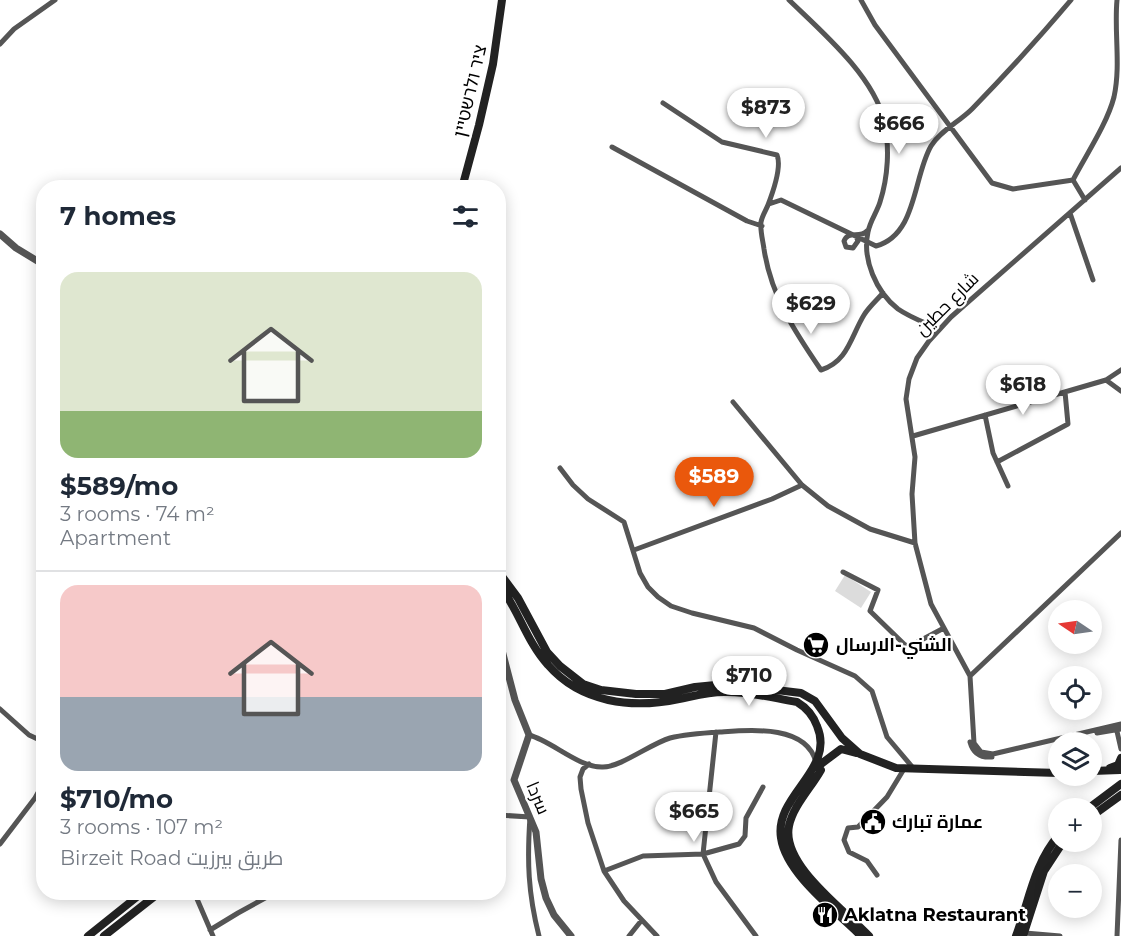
<!DOCTYPE html>
<html lang="en">
<head>
<meta charset="utf-8">
<style>
	:root { --surface:#fff; --page:#f2f2f3; --text:#1f2937; --muted:#747a83; --line:#e0e1e3; --accent:#ea580c }
	body { margin:0; font-family:Montserrat,Cairo,"Noto Sans Hebrew",sans-serif; background:var(--page); color:var(--text); height:100vh; display:flex; flex-direction:column; font-size:22px; white-space:nowrap }
	* { box-sizing:border-box; margin:0 }
	p { font-size:20px; color:var(--muted) }
	.icon { flex:none; width:33px; height:33px; fill:none; stroke:currentColor; stroke-width:2; stroke-linecap:round; stroke-linejoin:round }
	.map { position:relative; flex:1; overflow:hidden }
	.sheet { position:absolute; left:36px; top:180px; width:470px; height:720px; display:flex; flex-direction:column; background:var(--surface); border-radius:24px; box-shadow:0 3px 15px #0003 }
	.sheet>* { flex:none }
	.needle { width:39px; rotate:283deg }
	.tools { position:absolute; left:1048px; top:600px; display:grid; gap:12px }
	.tools a { display:grid; place-items:center; width:54px; height:54px; border-radius:50%; background:var(--surface); box-shadow:0 3px 15px #0003; font-size:30px }
	.price { position:absolute; translate:-50% -51px; padding:0 14px; border-radius:21px; background:#fff; color:#222; font-size:20px; line-height:39px; filter:drop-shadow(0 2px 3px #0008) }
	.price::after { content:''; position:absolute; left:50%; top:36px; width:18px; height:14px; margin-left:-9px; background:inherit; clip-path:polygon(0 0,100% 0,50% 100%) }
	.price.on { background:var(--accent); color:#fff }
	ul { padding:0; list-style:none }
	li { display:grid; align-content:center; gap:12px; height:318px; padding:0 24px }
	li+li { border-top:2px solid var(--line) }
	li span { display:grid; place-items:center; height:186px; border-radius:18px; color:#555 }
	li>.icon { margin-inline-start:auto }
	span .icon { width:108px; height:108px; fill:#fffc; stroke-width:1 }
	li b { font-size:26px }
	h2 { display:flex; justify-content:space-between; align-items:center; height:72px; padding:0 24px; font-size:26px }
	.map>svg:first-child { display:block }
	.pitch { fill:#dcdcdc }
	.lines { fill:none; stroke-linecap:round; stroke-linejoin:round }
	.minor { stroke:#555; stroke-width:5 }
	.tertiary { stroke:#555; stroke-width:7 }
	.secondary { stroke:#222; stroke-width:8 }
	.labels { text-anchor:middle; dominant-baseline:central; stroke-width:4.5; stroke-linejoin:round; paint-order:stroke }
	.street-label { font-size:18px; fill:#000; stroke:#fff }
	.poi-label { font-size:18px; font-weight:bold; fill:#000; stroke:#fff; text-anchor:start }
</style>
</head>
<body>
<div class="map">
<svg width="1121" height="936" viewBox="0 0 1121 936">
	<rect width="100%" height="100%" fill="#fff"/>
	<path class="pitch" d="M845,575L871,592L861,608L835,591Z"/>
	<g class="lines">
		<path class="minor" d="M789,0C821,31 874,76 884,121C890,147 888,177 880,202C877,212 870,221 868,232C862,259 876,292 898,309C911,318 926,323 939,329
			M861,0L875,25L992,183L1013,189L1073,180
			M0,44L14,29L55,0
			M663,103L722,142L777,155C782,167 773,192 768,205C766,210 762,216 761,222C760,231 763,241 764,249C771,296 795,332 821,370C848,362 851,336 864,315C869,307 877,300 883,293
			M612,147L747,221L762,226
			M1121,168L951,317L929,341L917,358L909,379L906,399L915,457L912,494L915,543L931,604L970,676L974,743L981,752L993,754L1121,724
			M1085,200L1073,180C1086,155 1107,124 1114,97C1121,65 1114,32 1117,0
			M769,204L781,200L876,246C917,235 913,177 931,146C940,131 959,122 972,109C1006,74 1039,38 1071,0
			M1070,213L1093,280
			M856,236L858,241L853,248L846,247L844,241C848,230 860,239 867,231
			M1106,380L1121,391
			M733,402L802,485L828,506L870,529L915,543
			M985,415L993,453L1008,486
			M913,436L1106,380L1121,370
			M997,462L1068,424L1065,392
			M560,468L573,485L588,499L624,522L640,573L648,587L658,597L671,606L692,613L754,628L797,650L855,676L872,691L887,737L914,769
			M634,550L772,499L802,485
			M843,572L878,590L870,611L905,645L910,646L944,628
			M970,676L1121,533
			M0,709L29,735L44,742
			M1116,727L1121,749
			M716,732L703,854L716,882L756,936
			M1097,733L1121,729
			M529,735C552,741 579,768 603,767C621,767 650,744 670,738C686,734 703,733 720,732C749,730 806,724 816,762
			M970,742C973,753 980,758 992,757
			M589,764L583,769L580,777L581,789L588,823L604,871L624,901L657,936
			M498,815L530,817C527,861 528,893 539,936
			M0,844L35,798L44,782
			M604,871L643,856L703,854L739,844L745,836L746,818L763,787
			M877,875L867,861L849,852L844,840L848,828L858,827L887,797L904,769
			M194,892L213,936
			M210,930L238,913L276,892
			M1025,933L1060,936
			M629,936L641,921
			M1117,936L1121,840"/>
		<path class="tertiary" d="M0,234L16,248L44,265
			M498,635L515,700L529,735L514,780L536,832L541,879L546,898L554,915L571,936"/>
		<path class="secondary" d="M462,188L479,125L493,64L502,0
			M498,571L518,598L547,652L560,666L583,684L601,690L636,694H665L695,687L726,684L801,693L815,701L842,738L860,754L896,768L1059,773
			M498,583C518,608 526,641 548,665C581,703 632,709 679,699C694,696 708,692 724,692C748,691 773,698 797,702C807,708 813,715 817,726C836,770 774,795 781,838C786,874 836,911 861,936
			M856,753L841,749L821,764H816L821,770C811,788 793,806 789,826C781,865 845,910 869,936
			M1110,768L1118,765L1121,758
			M1092,771L1120,770
			M1089,808L1121,784
			M1092,816L1121,795
			M88,936L143,892
			M104,936L160,892
			M1016,936C1029,901 1034,863 1059,835
			M1023,936L1044,871L1063,842"/>
	</g>
	<defs>
		<g id="supermarket-disc" transform="scale(1.35)"><circle r="9.5" fill="#000" stroke="#fff"/><path d="M-6-5.5h2.5l.6 2H6L4.5 2H-2.5L-4.4-4H-6ZM-1.5 3.2a1.3 1.3 0 1 0 .1 0ZM3 3.2a1.3 1.3 0 1 0 .1 0Z" fill="#fff"/></g>
		<g id="civic-disc" transform="scale(1.35)"><circle r="9.5" fill="#000" stroke="#fff"/><path d="M-.6-6.5H3V-4.5H.6V-3L4-1V1h2V6H-6V1h2V-1L-.6-3ZM-1.2 2.5V6h2.4V2.5Z" fill="#fff"/></g>
		<g id="restaurant-disc" transform="scale(1.35)"><circle r="9.5" fill="#000" stroke="#fff"/><path d="M-5-6h1v4h1v-4h1v4h1v-4h1v5L-1.5 .5V6h-2V.5L-5-1ZM5-6V6H3V1.5H1.5Q1.5-4 5-6Z" fill="#fff"/></g>
	</defs>
	<g fill-rule="evenodd">
		<use href="#supermarket-disc" x="816" y="645"/>
		<use href="#civic-disc" x="873" y="822"/>
		<use href="#restaurant-disc" x="825" y="915"/>
	</g>
	<g class="labels">
		<g class="street-label">
			<text transform="translate(470 91) rotate(-77)">ציר ולרשטיין</text>
			<text transform="translate(947 304) rotate(-45)">شارع حطين</text>
			<text transform="translate(538 798) rotate(67)">سردا</text>
		</g>
		<g class="poi-label">
			<text x="836" y="645">الشني-الارسال</text>
			<text x="892" y="822">عمارة تبارك</text>
			<text x="844" y="915">Aklatna Restaurant</text>
		</g>
	</g>
</svg>
<div class="tools">
<a><svg class="needle" viewBox="-14 -14 28 28"><path d="M0-13l5 13h-10z" fill="#e53935"/><path d="M0 13l5-13h-10z" fill="#747a83"/></svg></a>
<a><svg class="icon" aria-label="locate" viewBox="0 0 24 24"><circle cx="12" cy="12" r="6"/><path d="M12 2v4M12 18v4M2 12h4M18 12h4"/></svg></a>
<a><svg class="icon" aria-label="layers" viewBox="0 0 24 24"><path d="M12 4l9 5-9 5-9-5zM3 14l9 5 9-5"/></svg></a>
<a>+</a>
<a>−</a>
</div>
<b class="price" style="left:766px;top:139px">$873</b>
<b class="price" style="left:899px;top:155px">$666</b>
<b class="price" style="left:811px;top:335px">$629</b>
<b class="price" style="left:1023px;top:416px">$618</b>
<b class="price on" style="left:714px;top:508px">$589</b>
<b class="price" style="left:749px;top:707px">$710</b>
<b class="price" style="left:694px;top:843px">$665</b>
<section class="sheet">
<h2>7 homes<svg class="icon" aria-label="filters" viewBox="0 0 24 24"><path d="M4 7h16M4 17h16"/><circle cx="9" cy="7" r="2"/><circle cx="15" cy="17" r="2"/></svg></h2>
<ul>
<li><span style="background:linear-gradient(#dfe7d0 75%,#8fb573 0)"><svg class="icon" aria-label="home" viewBox="0 0 24 24"><path d="M3 11l9-7 9 7M6 9v11h12V9"/></svg></span><div><b>$589/mo</b><p>3 rooms · 74 m²</p><p>Apartment</p></div></li>
<li><span style="background:linear-gradient(#f6c9c9 60%,#9aa5b1 0)"><svg class="icon" aria-label="home" viewBox="0 0 24 24"><path d="M3 11l9-7 9 7M6 9v11h12V9"/></svg></span><div><b>$710/mo</b><p>3 rooms · 107 m²</p><p>Birzeit Road طريق بيرزيت</p></div></li>
</ul>
</section>
</div>
</body>
</html>
